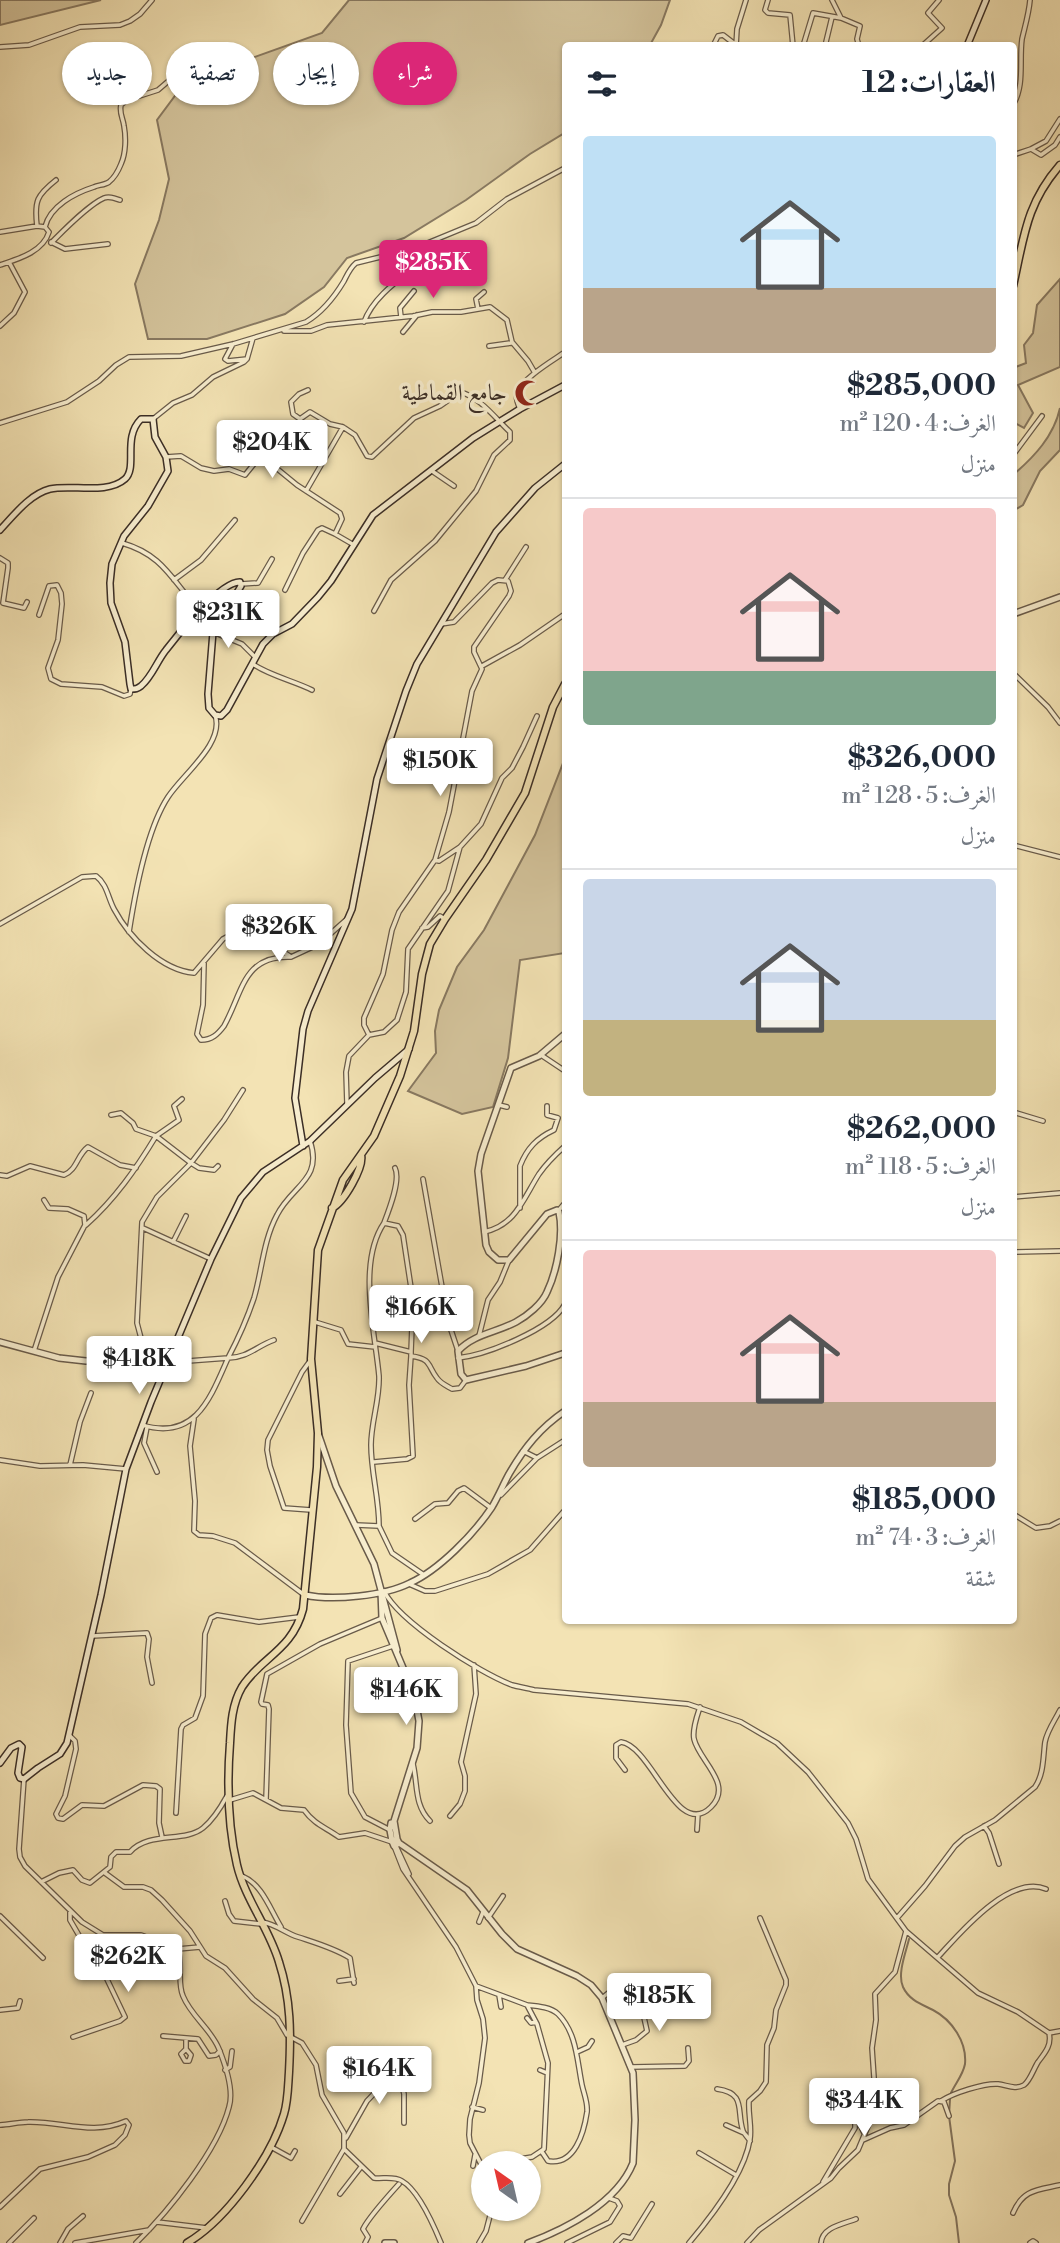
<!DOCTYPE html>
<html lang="ar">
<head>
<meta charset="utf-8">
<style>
	:root { --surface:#fff; --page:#f2f2f3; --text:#1f2937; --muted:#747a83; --line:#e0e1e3; --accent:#db2777 }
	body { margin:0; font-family:"Libre Bodoni",Amiri,serif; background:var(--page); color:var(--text); direction:rtl; height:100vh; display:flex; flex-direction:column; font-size:26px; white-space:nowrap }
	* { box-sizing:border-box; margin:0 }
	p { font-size:23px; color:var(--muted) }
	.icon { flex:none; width:38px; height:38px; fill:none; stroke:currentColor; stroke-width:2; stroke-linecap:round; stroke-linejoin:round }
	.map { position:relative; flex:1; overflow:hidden; direction:ltr }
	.drawer { position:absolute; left:562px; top:42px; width:455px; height:1582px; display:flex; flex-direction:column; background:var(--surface); border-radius:7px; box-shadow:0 2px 5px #0004; direction:rtl }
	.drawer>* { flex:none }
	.hud { position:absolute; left:21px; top:42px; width:436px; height:63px; direction:rtl; display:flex; gap:14px }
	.needle { width:46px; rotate:326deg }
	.tools { position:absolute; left:471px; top:2151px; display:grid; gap:14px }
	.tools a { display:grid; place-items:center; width:70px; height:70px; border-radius:50%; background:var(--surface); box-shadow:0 2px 5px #0004; font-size:35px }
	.price { position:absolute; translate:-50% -60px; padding:0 16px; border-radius:7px; background:#fff; color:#222; font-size:23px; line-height:46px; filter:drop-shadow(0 2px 4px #0008) }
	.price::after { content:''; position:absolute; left:50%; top:42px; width:21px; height:16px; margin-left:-10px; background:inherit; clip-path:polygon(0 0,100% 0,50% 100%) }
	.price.on { background:var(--accent); color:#fff }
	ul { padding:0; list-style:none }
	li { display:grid; align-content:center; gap:14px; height:371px; padding:0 21px }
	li+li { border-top:2px solid var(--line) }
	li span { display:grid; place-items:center; height:217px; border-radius:7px; color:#555 }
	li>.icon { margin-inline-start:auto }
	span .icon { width:126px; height:126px; fill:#fffc; stroke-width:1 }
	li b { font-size:30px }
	h2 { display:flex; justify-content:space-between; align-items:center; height:84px; padding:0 21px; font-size:30px }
	.pill { padding:0 24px; border-radius:32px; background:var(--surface); box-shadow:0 2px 5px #0004; font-size:24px; line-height:63px }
	.pill.on { background:var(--accent); color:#fff }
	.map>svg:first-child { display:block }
	.green { fill:#d4c49c; stroke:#887961; stroke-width:2 }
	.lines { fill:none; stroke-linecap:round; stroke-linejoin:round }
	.stream { stroke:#84755e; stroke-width:2 }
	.minor-casing { stroke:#695b4a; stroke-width:6 }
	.tertiary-casing { stroke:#695b4a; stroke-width:8 }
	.secondary-casing { stroke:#3b2e26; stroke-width:8 }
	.primary-casing { stroke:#3b2e26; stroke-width:9 }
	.minor { stroke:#f7edce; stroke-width:3.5 }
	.tertiary { stroke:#f7edce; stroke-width:5 }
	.secondary { stroke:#f7edce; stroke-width:5 }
	.primary { stroke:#f3e3b4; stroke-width:6 }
	.labels { text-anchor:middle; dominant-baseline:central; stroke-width:7; stroke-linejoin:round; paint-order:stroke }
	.poi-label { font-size:23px; fill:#3b2e26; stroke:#f7edce; text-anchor:end }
</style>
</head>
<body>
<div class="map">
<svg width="1060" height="2243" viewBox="0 0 1060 2243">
	<rect width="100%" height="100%" fill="#f3e3b4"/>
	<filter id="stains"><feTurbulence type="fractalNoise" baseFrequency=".00286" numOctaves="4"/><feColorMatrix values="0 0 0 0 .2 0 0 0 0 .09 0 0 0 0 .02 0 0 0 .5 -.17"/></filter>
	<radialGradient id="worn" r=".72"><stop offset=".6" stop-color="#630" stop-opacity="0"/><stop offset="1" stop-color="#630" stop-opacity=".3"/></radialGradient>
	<path class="green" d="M0,0H101L0,25Z
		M349,0H670L661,25L650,45L565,46V135L563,134L530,154L466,200L404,238L347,258L324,287L285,314L207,339H148L135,284L159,220L169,179L157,120L183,85L224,59H249L322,33Z
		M1060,279V367L1018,385L1033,413L1024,428L1013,422V368L1026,363L1024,345L1033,333L1037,305Z
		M1060,408V450L1040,471L1023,505L1013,511V475C1034,457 1054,436 1060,408Z
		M565,758V953L520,960L508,1058L493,1107L462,1114L408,1091L436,1053L435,1031L439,1010L457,967L484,930L535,835Z"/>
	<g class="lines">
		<path class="stream" d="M909,1939C906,1952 897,1974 903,1987C909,2000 921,2004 933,2010C952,2020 967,2042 965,2064C963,2075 955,2084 951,2093
			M950,2099L949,2116L955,2161L949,2184V2195L956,2217L959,2243"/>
		<g class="minor-casing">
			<path id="minor" d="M768,0L765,10L768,13L790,15L793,46
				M832,0L841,18L860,26L857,39L859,46
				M713,46L718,36L723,35L736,45
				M736,46L737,29L746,0
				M803,46L813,13L841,18
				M825,46L832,17
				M922,46L942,28L928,13L939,0
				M0,47L29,45L80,27L120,25L130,21L140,14L152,0
				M1013,105C1025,85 1019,61 1022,39C1025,26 1029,13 1030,0
				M1031,149L1046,141L1060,119
				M1013,155L1031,149L1041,155L1055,145L1060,137
				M37,226C34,201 37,195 56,180
				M45,227C50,206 75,193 94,187C98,185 105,185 109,182C114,178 119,169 121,164C126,153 126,137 124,126C123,118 119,113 121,105L127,100L158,90L186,66
				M0,232L37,226L45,227L49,232C43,252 18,259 0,265
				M51,242L65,249L108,244
				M51,243C64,230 88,205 104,198C109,196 114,198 120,200
				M478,309L476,299L484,292
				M401,317L400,308L414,291
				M364,322C372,300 393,284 411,270
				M0,326L14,313L25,292L9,262
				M284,331H311L327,325L413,316L432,312H461L490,307L507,320L512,342L528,361L535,373
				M403,332L417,315
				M489,346L511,343
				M247,359L253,338
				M308,390L299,394L291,402L293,414L300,419L310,412L330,424L343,427
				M520,409C518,404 515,398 517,393C524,377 552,361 565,352
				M153,419L173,403L192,395L213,377L244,362L247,359L228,361L225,359L233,344
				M0,423L67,402L99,381L116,365L129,357L181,356L233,344L306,322C321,313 335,296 344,281C348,273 350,268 356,263L413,249L476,223L507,199L565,168
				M1013,455L1042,416
				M166,457L181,456L201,468L214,471L229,469L245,475L258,459L264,458L297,485L340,513L342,519L335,534L354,545
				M432,471L454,486
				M306,491L343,427L355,435L367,456L372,457L414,418L440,406L460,392C480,397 495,418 510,432V440L494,455L476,491L435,541L391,580L374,611
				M122,543C164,555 172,581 200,611
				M0,558L8,563V568L3,603L24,608L27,602
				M174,580L201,560L235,520
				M505,580L526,547
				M241,584L258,583L272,559
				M285,590L303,553L318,530L322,528L335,534
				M39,615L49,586L57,585L61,593L62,604L58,640L48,668L51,679L61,684L102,687L124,696L130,694L131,689
				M213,632L242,644L255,657
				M253,664C268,675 294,681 312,690
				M482,666L520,645L565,614
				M1013,673L1048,707L1060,723
				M1013,845L1060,857
				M435,860L439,861L460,847L481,824L502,778L512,768L523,747L537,716
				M0,924L82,877L96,876C107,884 108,898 114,909C129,937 161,970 194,973L223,939L238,931L255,926L271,930L278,938L285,953L291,957L319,944L347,919
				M422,928L428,927L440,916L445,919
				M129,932C135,893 147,829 168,797C183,774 225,743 215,715
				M204,963L203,1005L197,1034L201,1040C212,1040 218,1034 224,1026C243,992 243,955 291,957
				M369,1035L364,1025V1018L383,974L392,930L399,912L435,860L449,812L472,691L482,669L474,652V647L509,596L511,591L508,581L498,580L492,583L454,622L441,624
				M541,1055L565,1071
				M347,1104L346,1072L349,1056L369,1035L384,1032L397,1020L406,992L408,949L448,891L460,847
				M499,1105L507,1107
				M1013,1112L1043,1121
				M218,1166L214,1170L199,1168L191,1163L224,1120L243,1090
				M0,1175L7,1176L30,1166L64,1175C77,1170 77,1155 88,1147L120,1165L136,1168
				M423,1179L448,1321L458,1351
				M1013,1197L1060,1193
				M520,1208V1166C527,1148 537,1138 554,1130L558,1118L547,1115V1106
				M558,1211L565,1203
				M384,1223C389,1210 401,1180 395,1168
				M86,1225C115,1199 136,1169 156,1136L136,1129L133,1123L121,1113L111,1115
				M143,1228L211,1259
				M484,1232C516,1225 523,1199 539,1174C546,1164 556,1154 565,1146
				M173,1242L186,1216
				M1013,1252L1060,1251
				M315,1322L341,1330L348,1344L375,1347
				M479,1336L488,1300L500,1282L509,1260
				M375,1343L411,1352V1356C432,1359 427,1365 437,1378C440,1383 447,1386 452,1389L460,1388L466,1380
				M34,1351L58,1277L85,1225L84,1216L68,1209L49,1208L44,1200
				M152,1357L142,1342L137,1323L142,1222L157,1197L191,1163L156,1136L179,1120L174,1106L182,1099
				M458,1358C486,1355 552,1329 565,1304
				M169,1360L188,1361L228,1358C238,1339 247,1319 254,1298C262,1271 263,1241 277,1215C292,1185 323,1180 310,1141
				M310,1361L302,1372L268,1440L267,1450L270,1466L284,1508L311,1510
				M194,1419L190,1446L195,1501L194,1531L199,1535L213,1536L235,1543L303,1594
				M142,1425C195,1441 210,1399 228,1358C247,1358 257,1346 274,1340
				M147,1427L144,1443L157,1472
				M523,1451L537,1458
				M0,1460L40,1466L83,1465L126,1469
				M374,1462L407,1459L413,1456L409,1385L411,1356
				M70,1465L80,1422L91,1393
				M501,1495L537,1458L565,1440
				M1013,1514L1036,1528L1050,1526L1060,1521
				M415,1519L435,1504L448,1503L458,1491L464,1488L491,1508
				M356,1525L379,1526C379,1498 371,1472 371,1445C371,1422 380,1399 379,1376C375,1331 357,1263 384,1223L398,1226L403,1235L413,1301L411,1352
				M379,1526L392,1553L424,1575
				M409,1584L425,1591H435L488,1574L530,1550L565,1510
				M384,1591C399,1622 480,1673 512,1685C519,1687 527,1688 534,1690L688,1704L741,1722L777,1743L808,1772L848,1823L856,1839L868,1879L906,1931L978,1993L1018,2012L1049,2033L1060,2031
				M92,1636L147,1633L149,1639L147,1657L152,1683
				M70,1736L75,1741L76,1749L65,1796L56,1814L58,1818L63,1819L82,1805L104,1806L143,1785L156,1786L160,1789L159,1823L162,1837
				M413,1764C418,1785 414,1805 430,1821
				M625,1770L616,1758V1745L621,1742C652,1746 677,1841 711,1807C734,1784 699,1761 694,1739C692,1729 697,1716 700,1707
				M24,1779L19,1849L20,1857L25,1866L82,1922L103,1935H141L178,1949
				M266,1799L269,1709L268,1705L262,1704L261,1702L267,1674L320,1644L382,1618
				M230,1800L253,1793L281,1808L304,1810C315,1825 325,1827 339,1837L365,1833L392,1842
				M176,1813L181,1729L183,1725L195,1718L203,1696L205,1634L211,1618L217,1615L259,1622L299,1617
				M450,1816L460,1804L465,1791V1776L461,1762L476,1694L474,1665
				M984,1826L989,1833L999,1864
				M390,1830L365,1817L351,1793L346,1725L348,1661L393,1646
				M697,1830L698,1814
				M394,1846L403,1869L456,1947L476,1986L477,2000L483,2019L485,2038L479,2083L470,2119L469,2135L470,2143L483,2168
				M396,1846L409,1874
				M105,1873L124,1887H143L151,1890L162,1900L190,1931L206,1956L225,1968L253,1999L277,2018L287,2035L302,2043L316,2065L322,2095L344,2133V2149L302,2221
				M242,1876C262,1884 270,1909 281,1927
				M41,1882L59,1873L73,1870L82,1880L90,1883L110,1867L111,1857L116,1852H130C149,1831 184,1843 203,1828C213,1820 221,1807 227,1796
				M225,1901L229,1914L234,1921L261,1924
				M70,1912V1920L84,1944L82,1949L105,1975L125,2017L120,2021L73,2037
				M0,1916L43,1958
				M488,1918L503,1896
				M897,1918L925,1886L955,1846L965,1837L995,1820L1035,1787C1044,1774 1043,1757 1045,1742C1047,1731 1055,1720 1060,1710
				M262,1922C276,1924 285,1933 298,1937C316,1943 334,1948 350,1958L354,1983
				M479,1922L483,1912
				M938,1957C960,1933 1009,1874 1046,1889
				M339,1981L354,1979
				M476,1986L527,2005L537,2024L548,2063L544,2149L532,2157L496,2163
				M499,1995L501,2007
				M602,1998L617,1986
				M527,2005C537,2006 551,2007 558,2014C577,2033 577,2061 582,2085C584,2094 588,2103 587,2112C584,2132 575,2166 548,2161L542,2152
				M0,2010L18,2008L20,2001
				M527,2018L531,2023L536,2022
				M163,2036L198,2039L209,2056L216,2055L220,2051
				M622,2045L636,2040L647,2031L643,2013L676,1995
				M186,2049L191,2055L189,2061H185L181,2054L186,2049V2039
				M577,2052L588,2047L592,2041
				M631,2067L685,2066L689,2061L688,2048
				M225,2070L230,2067L232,2051
				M540,2070L547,2073
				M717,2089C747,2093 736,2111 743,2131C744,2134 748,2137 750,2141
				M941,2101C953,2093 984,2083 998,2084C1007,2085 1015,2090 1024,2085C1030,2081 1034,2068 1038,2062C1045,2053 1052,2045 1049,2033
				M472,2107L483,2110
				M857,2118L864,2133
				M0,2125C9,2125 18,2122 28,2122C63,2121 92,2136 126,2121L129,2125L125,2135L115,2145L88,2157L40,2169L0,2207
				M726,2125L744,2133
				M346,2138L367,2101L385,2082L394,2077L400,2078L404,2094V2123
				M863,2140L890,2128L904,2125L938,2101L944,2102L949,2116
				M271,2147L291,2158L295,2151
				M344,2149L374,2178C383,2179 394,2176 402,2181C418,2190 434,2226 441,2243
				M699,2153L736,2175
				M473,2166L475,2155
				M823,2182L855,2128V2117L834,2087
				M340,2194L361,2167
				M1013,2213C1023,2189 1038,2190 1060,2185
				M157,2222L207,2228
				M9,2243L34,2218
				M60,2243L68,2229L83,2216
				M75,2243L149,2230
				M136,2243C168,2212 218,2150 229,2107C234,2091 225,2064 219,2049C211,2029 191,2016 183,1996C177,1983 183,1965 178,1949L200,1947
				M365,2243L368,2237L363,2229C369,2217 389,2195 399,2184
				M479,2243L486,2231L492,2208
				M567,2243L610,2222L620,2206L617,2201L609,2198
				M616,2243L623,2236L631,2238L652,2204
				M689,2243C711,2217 745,2173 750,2139C752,2127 748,2114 749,2101L760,2091L766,2082L767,2045L774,2028L776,2010L786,1985V1980L760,1918
				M747,2243L759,2230L831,2178L839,2168L858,2150L876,2107L872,2048L876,2020L875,1994L895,1972L906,1931
				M821,2243C822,2227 843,2224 856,2219
				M1030,2243L1033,2241L1036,2243"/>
		</g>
		<g class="tertiary-casing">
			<path id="tertiary" d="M1013,614L1060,597
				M565,1034L539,1056L511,1068L481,1154L478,1171L486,1245L489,1252L498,1260H509L547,1214L557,1210L559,1212C564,1235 557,1271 547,1292C542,1304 527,1316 516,1322C495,1333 474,1334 458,1351L461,1374L466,1380L526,1366L565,1353
				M0,1342L59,1358L86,1361L152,1357L167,1364
				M318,1433L336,1486L374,1564L397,1650
				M381,1591L382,1618L414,1694L419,1721L417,1748L394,1821L397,1839
				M305,1595C333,1601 384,1596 410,1583C439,1570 474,1534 492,1507C498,1497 503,1485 509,1474C524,1448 540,1428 565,1411
				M391,1823L390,1830L392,1841
				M397,1839L399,1843L394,1846L392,1841Z
				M399,1843L467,1890L502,1934L517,1949L577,1976L591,1985L602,1998L633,2073L635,2120L633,2163C617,2203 566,2229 528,2243
				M385,2243H394"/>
		</g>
		<g class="secondary-casing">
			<path id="secondary" d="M967,46L986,0
				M0,530C14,515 30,494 50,489C71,484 107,495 125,479C138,467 122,438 141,419H153L155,437L166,457L168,471L148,506L124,536L112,564L110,583L111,603L125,642L130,684L131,689C136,689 137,689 141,686C152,677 157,661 166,650C178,634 221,581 240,582L241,586L213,632L208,694L209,708L215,715L221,716L227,710L263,644L273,634L292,624L318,597L331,581L373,515L473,438L520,409L565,385
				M303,1146L295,1098L303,1029L308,1011L352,909L377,779L406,691L417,664L496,532L535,488L565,464
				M0,1763L11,1748L19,1744L22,1747L18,1773L20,1778L24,1779L38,1768L60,1754L67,1743L101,1595L126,1469L151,1402L211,1259L241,1198L263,1172L310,1141L375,1078L409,1049"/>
		</g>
		<g class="primary-casing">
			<path id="primary" d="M1013,286C1024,237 1026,204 1060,165
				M332,1208C344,1202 364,1167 361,1155
				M187,2243C226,2220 271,2158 284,2114C288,2101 288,2086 289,2072C291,2034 291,1999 279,1962C269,1928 245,1899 237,1865C228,1827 227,1783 230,1743C231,1724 232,1704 242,1687C261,1657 292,1651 303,1609L317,1467L318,1433L311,1359L318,1250L343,1180L374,1136L400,1076L414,1031L422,974L430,944L445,919L486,860L525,793L553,707L565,684"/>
		</g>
		<use href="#minor" class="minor"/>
		<use href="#tertiary" class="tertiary"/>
		<use href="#secondary" class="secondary"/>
		<use href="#primary" class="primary"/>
	</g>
	<defs>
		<g id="mosque-bare" transform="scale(2.1)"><path d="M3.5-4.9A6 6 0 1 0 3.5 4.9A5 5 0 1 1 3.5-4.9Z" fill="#8f2418" stroke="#f7edce" stroke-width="2.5" paint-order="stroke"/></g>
	</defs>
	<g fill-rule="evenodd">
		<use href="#mosque-bare" x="528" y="393"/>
	</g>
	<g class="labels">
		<g class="poi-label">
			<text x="507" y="393">جامع القماطية</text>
		</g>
	</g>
	<rect width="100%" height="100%" filter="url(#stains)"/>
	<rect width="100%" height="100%" fill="url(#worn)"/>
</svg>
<div class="tools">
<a><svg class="needle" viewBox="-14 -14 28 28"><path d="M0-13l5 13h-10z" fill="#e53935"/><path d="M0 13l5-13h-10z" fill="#747a83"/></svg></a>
</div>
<b class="price on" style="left:433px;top:300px">$285K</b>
<b class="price" style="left:272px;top:480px">$204K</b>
<b class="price" style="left:228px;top:650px">$231K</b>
<b class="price" style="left:440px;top:798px">$150K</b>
<b class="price" style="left:279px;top:964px">$326K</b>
<b class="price" style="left:421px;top:1345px">$166K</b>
<b class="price" style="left:139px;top:1396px">$418K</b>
<b class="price" style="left:406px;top:1727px">$146K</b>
<b class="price" style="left:128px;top:1994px">$262K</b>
<b class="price" style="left:659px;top:2033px">$185K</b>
<b class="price" style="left:379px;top:2106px">$164K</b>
<b class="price" style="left:864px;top:2138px">$344K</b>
<div class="hud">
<a class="pill on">شراء</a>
<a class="pill">إيجار</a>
<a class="pill">تصفية</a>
<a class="pill">جديد</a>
</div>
<section class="drawer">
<h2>العقارات: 12<svg class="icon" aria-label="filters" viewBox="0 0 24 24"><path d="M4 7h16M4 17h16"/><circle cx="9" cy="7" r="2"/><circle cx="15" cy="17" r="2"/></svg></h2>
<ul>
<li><span style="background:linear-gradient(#bfe0f5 70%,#b9a48a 0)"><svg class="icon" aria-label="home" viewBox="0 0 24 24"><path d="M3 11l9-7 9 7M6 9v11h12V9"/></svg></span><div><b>$285,000</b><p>الغرف: 4 · 120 m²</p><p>منزل</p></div></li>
<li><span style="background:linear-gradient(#f6c9c9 75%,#7fa58c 0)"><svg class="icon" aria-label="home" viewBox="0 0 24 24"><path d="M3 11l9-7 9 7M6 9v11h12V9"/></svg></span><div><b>$326,000</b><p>الغرف: 5 · 128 m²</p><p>منزل</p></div></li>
<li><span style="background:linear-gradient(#c9d6e8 65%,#c2b280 0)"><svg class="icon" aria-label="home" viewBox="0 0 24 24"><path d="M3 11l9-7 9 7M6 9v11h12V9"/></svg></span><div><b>$262,000</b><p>الغرف: 5 · 118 m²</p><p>منزل</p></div></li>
<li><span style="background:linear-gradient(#f6c9c9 70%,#b9a48a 0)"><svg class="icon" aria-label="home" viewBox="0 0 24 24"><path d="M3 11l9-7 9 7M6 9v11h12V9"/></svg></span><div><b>$185,000</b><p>الغرف: 3 · 74 m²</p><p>شقة</p></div></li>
</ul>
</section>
</div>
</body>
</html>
